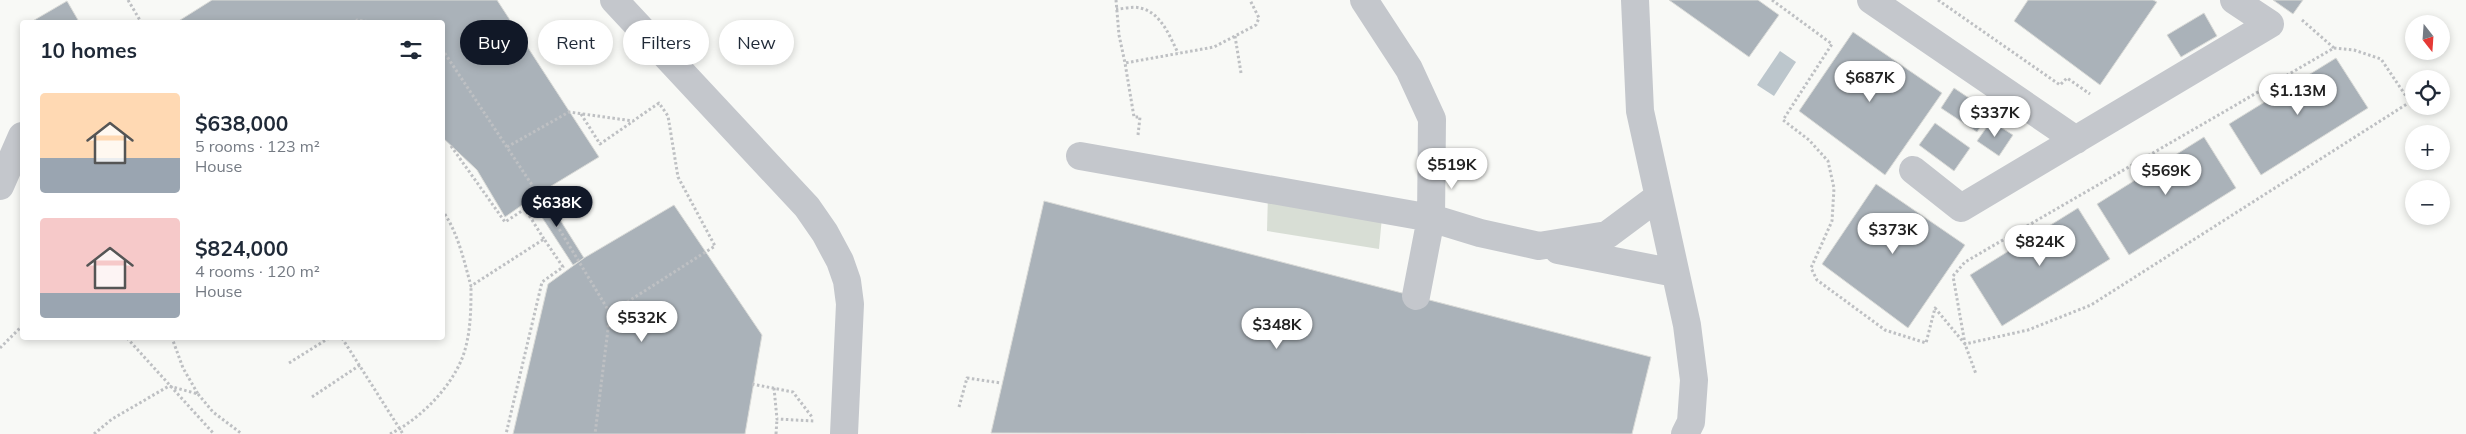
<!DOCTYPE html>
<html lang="en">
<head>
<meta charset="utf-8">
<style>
	:root { --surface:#fff; --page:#f2f2f3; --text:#1f2937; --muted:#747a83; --accent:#111827 }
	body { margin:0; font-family:Mulish,sans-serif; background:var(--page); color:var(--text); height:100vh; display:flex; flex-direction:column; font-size:19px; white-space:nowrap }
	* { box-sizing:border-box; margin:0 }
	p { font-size:16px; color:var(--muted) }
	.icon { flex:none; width:28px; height:28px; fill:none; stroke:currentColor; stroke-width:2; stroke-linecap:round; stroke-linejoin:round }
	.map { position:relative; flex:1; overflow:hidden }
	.sheet { position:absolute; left:20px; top:20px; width:425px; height:320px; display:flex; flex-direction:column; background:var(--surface); border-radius:5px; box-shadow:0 2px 8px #0003 }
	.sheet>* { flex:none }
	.banner { position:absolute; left:460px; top:20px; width:475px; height:45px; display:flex; gap:10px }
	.needle { width:32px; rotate:163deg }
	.tools { position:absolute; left:2405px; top:15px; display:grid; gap:10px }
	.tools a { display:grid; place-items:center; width:45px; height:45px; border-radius:50%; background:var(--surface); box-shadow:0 2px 8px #0003; font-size:25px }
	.price { position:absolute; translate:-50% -42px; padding:0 11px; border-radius:18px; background:#fff; color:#222; font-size:16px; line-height:32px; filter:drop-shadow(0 1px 2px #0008) }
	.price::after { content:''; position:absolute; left:50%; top:30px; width:15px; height:11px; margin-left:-8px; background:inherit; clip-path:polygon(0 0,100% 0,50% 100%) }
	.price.on { background:var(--accent); color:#fff }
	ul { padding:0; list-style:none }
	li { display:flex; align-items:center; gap:15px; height:125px; padding:0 20px }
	li span { display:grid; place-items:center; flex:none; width:140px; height:100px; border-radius:5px; color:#555 }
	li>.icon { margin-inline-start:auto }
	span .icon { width:60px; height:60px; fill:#fffc; stroke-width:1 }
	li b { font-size:21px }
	h2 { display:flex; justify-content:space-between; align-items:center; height:60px; padding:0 20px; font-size:21px }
	.pill { padding:0 18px; border-radius:22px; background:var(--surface); box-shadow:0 2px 8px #0003; font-size:18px; line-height:45px }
	.pill.on { background:var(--accent); color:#fff }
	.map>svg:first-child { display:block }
	.green { fill:#d8ded5 }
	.water { fill:#bcc6cc }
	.building { fill:#aab2b9; stroke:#dadbd8 }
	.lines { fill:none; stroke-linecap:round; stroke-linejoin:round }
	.path { stroke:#bec0c3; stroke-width:3; stroke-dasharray:2.5 2.5; stroke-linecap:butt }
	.minor { stroke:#c4c7cc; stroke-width:28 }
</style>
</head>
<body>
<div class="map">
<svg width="2466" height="434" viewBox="0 0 2466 434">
	<rect width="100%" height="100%" fill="#f8f9f6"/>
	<path class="green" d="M1268,193L1383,206L1379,249L1267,231Z"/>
	<path class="water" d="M1780,51L1796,62L1774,96L1757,85Z"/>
	<path class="building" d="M212,0H497L599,157L538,194L505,217L477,170L442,137V22H177Z
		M1669,0H1758L1779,15L1749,57Z
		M2028,0H2153L2157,2L2100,85L2014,21Z
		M2273,0H2303L2293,14Z
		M67,1L78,20L75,22H31Z
		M2204,13L2217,36L2181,57L2167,35Z
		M1853,32L1942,93L1885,175L1799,111Z
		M2336,58L2368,108L2261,175L2229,124Z
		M1954,88L1990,112L1977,132L1941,108Z
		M1991,121L2013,135L1999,156L1977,141Z
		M1935,123L1970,148L1954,171L1919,145Z
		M2204,137L2236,188L2129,255L2097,204Z
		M1876,184L1965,245L1908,328L1822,264Z
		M542,191L584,258L573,265L530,199Z
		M1044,201L1651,357L1632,434L991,433Z
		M674,205L762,335L745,434H513L548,284L584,258Z
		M2078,208L2110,259L2002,326L1970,275Z"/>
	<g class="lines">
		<path class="path" d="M128,0L141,22
			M1116,0L1119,35L1125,63
			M1772,0L1832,44L1783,120L1809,140L1828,161L1834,188L1832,221L1811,268L1817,280L1885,330L1926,343L1935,308L1965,344L1976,374
			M1938,0L2060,85L2067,78L2090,94
			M1116,9C1123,9 1133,6 1140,8C1161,12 1170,37 1178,53
			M2302,20L2334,48L1965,262L1953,276L1965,344L2028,330L2091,305L2410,102L2381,59L2354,50L2334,48
			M357,22V20L370,22
			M1235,36L1241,73
			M442,49L538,194L610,313L595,434
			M22,61V68
			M581,114L600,144L632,122
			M1138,135L1140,117H1134L1125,63L1214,47L1256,25L1259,18L1250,0
			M451,146L505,222L525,209L544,239
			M507,147L569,112L633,121L659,103L668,116L678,177L715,246L610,313
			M442,210C458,232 464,261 471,286L544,239L563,267L542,282L506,434
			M127,338L214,434
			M342,338L403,434
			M0,348L22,326
			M289,363L329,338
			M752,384L793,392L812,417
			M774,388L777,419L814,421
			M198,394L213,412L242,434
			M312,397L360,365
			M959,407L967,378L1001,383
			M94,434L112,419L169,386L198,394L183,368L172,338
			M390,434C420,419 451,388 463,356C471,333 471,309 471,286
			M776,434L777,419"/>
		<path class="minor" d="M614,0L807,207L825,233L840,261L847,281L850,304L844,434
			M1364,0L1409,69L1432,119L1431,218L1480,233L1539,246L1607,235L1658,197
			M1635,0L1640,111L1687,325L1694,380L1691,422L1685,434
			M1871,0L2076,140
			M1080,156L1431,218L1416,296
			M1913,170L1961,208L2270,24L2234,0
			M0,186L22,136
			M1558,250L1675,273"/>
	</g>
</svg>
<div class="tools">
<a><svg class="needle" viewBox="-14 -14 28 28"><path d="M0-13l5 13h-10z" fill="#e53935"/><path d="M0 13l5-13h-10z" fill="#747a83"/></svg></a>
<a><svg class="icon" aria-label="locate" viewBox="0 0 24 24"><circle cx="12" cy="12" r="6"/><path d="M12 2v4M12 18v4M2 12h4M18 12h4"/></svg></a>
<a>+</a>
<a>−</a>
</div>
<b class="price" style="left:1870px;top:103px">$687K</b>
<b class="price" style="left:2298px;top:116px">$1.13M</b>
<b class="price" style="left:1995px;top:138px">$337K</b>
<b class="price" style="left:1452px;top:190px">$519K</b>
<b class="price" style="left:2166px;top:196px">$569K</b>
<b class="price on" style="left:557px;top:228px">$638K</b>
<b class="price" style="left:1893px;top:255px">$373K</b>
<b class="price" style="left:2040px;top:267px">$824K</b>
<b class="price" style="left:642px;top:343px">$532K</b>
<b class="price" style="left:1277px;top:350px">$348K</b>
<div class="banner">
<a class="pill on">Buy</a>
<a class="pill">Rent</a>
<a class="pill">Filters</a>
<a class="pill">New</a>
</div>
<section class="sheet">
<h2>10 homes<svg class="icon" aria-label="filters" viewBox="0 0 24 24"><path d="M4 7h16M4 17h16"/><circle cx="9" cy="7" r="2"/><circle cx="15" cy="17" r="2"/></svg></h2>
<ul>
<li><span style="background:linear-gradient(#ffd9b3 65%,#9aa5b1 0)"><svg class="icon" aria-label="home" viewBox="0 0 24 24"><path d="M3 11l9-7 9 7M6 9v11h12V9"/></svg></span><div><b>$638,000</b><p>5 rooms · 123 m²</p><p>House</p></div></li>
<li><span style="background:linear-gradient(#f6c9c9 75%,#9aa5b1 0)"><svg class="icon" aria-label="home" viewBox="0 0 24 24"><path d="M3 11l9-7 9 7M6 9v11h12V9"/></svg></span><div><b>$824,000</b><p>4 rooms · 120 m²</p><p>House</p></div></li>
</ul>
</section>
</div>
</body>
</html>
